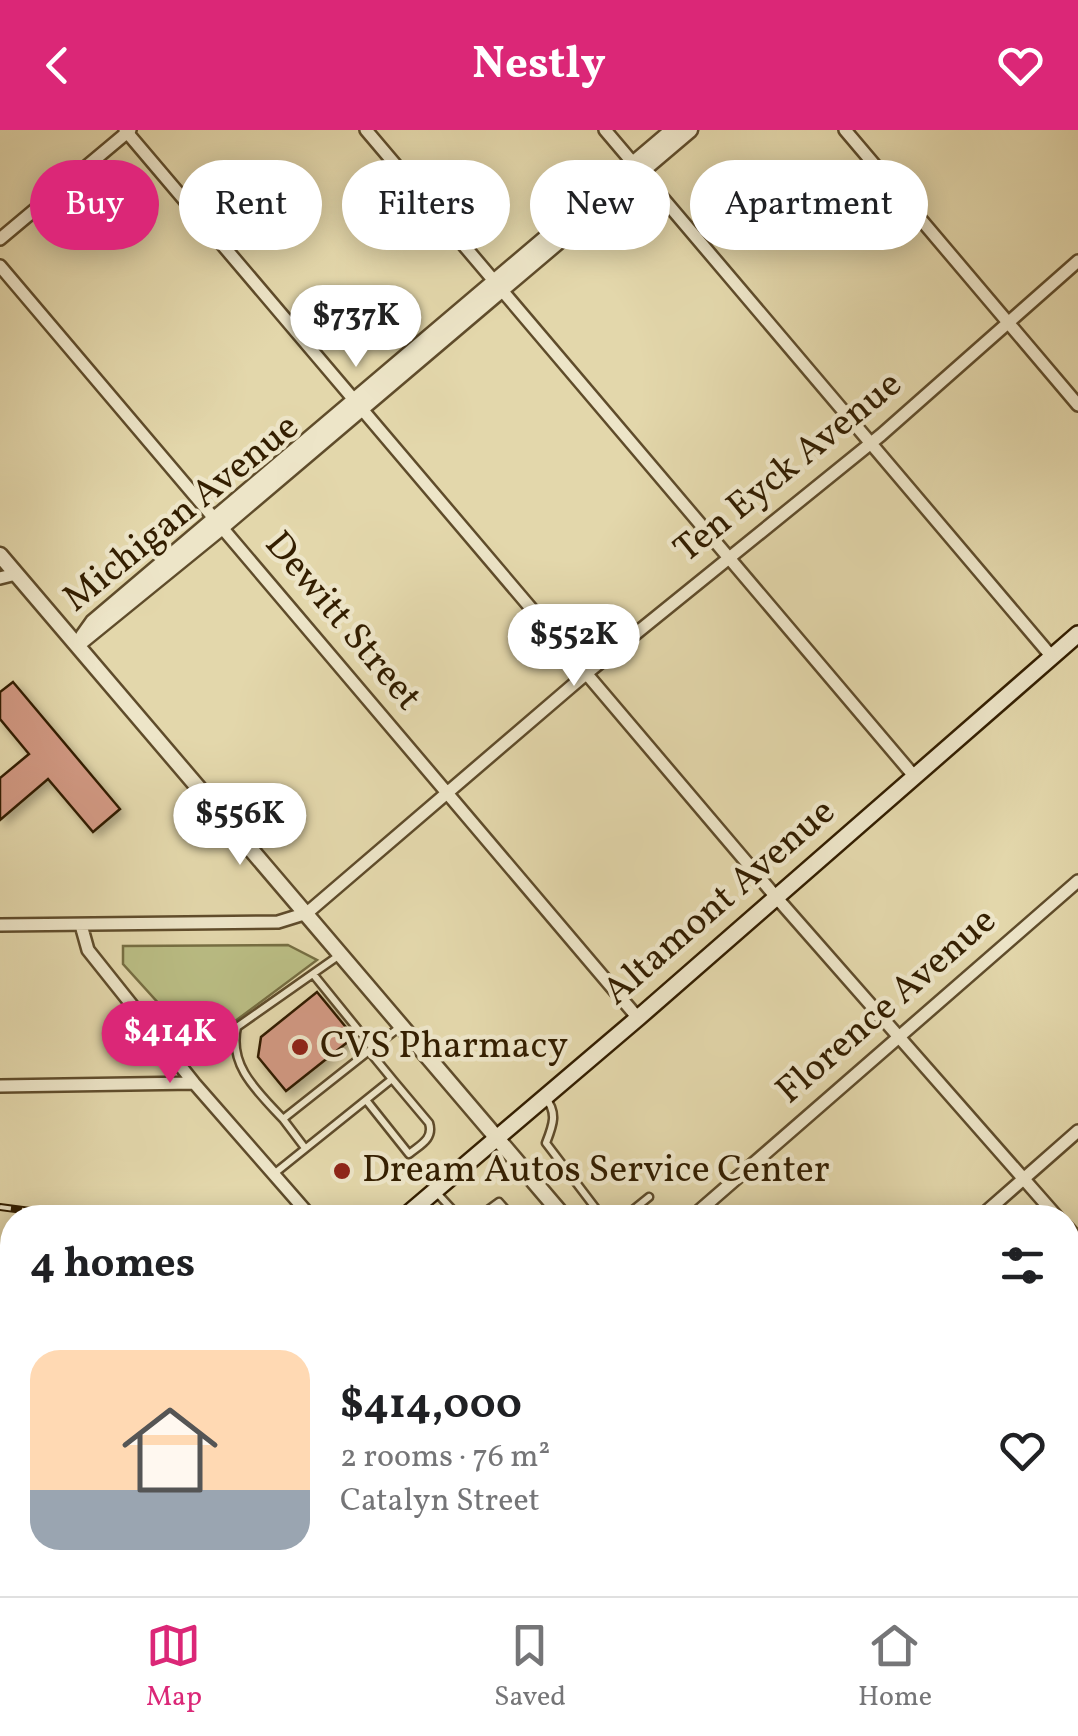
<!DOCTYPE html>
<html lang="en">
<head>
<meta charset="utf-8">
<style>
	:root { --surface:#fff; --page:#f2f2f2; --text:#202124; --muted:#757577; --line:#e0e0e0; --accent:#db2777 }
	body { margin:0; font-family:Vollkorn,serif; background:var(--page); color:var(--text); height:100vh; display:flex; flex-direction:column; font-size:38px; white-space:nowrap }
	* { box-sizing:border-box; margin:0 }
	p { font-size:32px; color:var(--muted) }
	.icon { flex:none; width:55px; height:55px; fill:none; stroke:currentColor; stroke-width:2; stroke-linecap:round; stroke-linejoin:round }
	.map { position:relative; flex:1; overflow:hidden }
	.sheet { position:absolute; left:0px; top:1075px; width:1080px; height:392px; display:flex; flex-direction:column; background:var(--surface); border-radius:40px 40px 0 0; box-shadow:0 5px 25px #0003 }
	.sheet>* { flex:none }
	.hud { position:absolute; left:30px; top:30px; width:1020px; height:90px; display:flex; gap:20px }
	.price { position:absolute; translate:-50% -85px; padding:0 22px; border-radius:35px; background:#fff; color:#222; font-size:32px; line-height:65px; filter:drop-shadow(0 2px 5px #0008) }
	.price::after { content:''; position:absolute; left:50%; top:60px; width:30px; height:22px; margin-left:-15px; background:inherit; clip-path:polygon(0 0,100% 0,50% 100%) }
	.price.current { background:var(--accent); color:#fff }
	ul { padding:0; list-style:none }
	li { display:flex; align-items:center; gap:30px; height:250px; padding:0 30px }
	li span { display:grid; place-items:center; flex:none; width:280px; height:200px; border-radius:30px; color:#555 }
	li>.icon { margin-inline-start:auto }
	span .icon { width:120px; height:120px; fill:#fffc; stroke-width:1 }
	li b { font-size:42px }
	h2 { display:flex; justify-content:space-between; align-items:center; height:120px; padding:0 30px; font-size:42px }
	.chip { padding:0 35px; border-radius:45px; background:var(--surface); box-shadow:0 5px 25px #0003; font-size:35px; line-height:90px }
	.chip.current { background:var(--accent); color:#fff }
	header { display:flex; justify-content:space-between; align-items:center; height:130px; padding:0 30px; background:var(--accent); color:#fff; font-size:45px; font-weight:700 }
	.tabs { display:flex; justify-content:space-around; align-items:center; height:140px; border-top:2px solid var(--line); background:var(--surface); font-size:28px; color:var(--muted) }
	.tabs a { display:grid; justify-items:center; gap:5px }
	.tabs .current { color:var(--accent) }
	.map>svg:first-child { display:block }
	.green { fill:#babd84; stroke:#766e42; stroke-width:2.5 }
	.building { fill:#d19882; stroke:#331e00; stroke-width:2.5; filter:url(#shadow) }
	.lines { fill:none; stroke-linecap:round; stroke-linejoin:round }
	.service-casing { stroke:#5f4c2b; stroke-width:11 }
	.minor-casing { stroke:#5f4c2b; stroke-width:16 }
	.tertiary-casing { stroke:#5f4c2b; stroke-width:19 }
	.secondary-casing { stroke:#331e00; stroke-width:20 }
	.service { stroke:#ede5c8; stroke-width:6 }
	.minor { stroke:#ede5c8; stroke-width:11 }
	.tertiary { stroke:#ede5c8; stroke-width:14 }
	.secondary { stroke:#ede5c8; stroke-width:15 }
	.rail-casing { stroke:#331e00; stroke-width:8 }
	.rail { stroke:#ede5c8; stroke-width:4; stroke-dasharray:11; stroke-linecap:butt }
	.poi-dot { fill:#8f2418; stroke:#ede5c8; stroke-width:4 }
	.labels { text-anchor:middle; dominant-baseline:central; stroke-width:9; stroke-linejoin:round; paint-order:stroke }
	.street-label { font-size:38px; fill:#331e00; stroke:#ede5c8 }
	.poi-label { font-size:38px; fill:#331e00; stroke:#ede5c8; text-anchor:start }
</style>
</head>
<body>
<header><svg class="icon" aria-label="back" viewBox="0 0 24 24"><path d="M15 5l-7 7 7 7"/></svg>Nestly<svg class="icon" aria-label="heart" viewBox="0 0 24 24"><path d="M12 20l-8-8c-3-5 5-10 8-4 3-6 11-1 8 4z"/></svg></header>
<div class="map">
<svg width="1078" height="1466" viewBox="0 0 1078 1466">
	<defs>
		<filter id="shadow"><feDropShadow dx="5" dy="5" stdDeviation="5" flood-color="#0004"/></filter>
	</defs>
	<rect width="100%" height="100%" fill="#e3d7ab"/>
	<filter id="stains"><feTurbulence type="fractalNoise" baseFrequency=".002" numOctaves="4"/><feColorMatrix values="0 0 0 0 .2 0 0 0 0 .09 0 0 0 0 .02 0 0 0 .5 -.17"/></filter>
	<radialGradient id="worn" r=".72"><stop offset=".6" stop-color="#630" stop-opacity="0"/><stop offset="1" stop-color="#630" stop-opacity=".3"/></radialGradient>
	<path class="green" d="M288,815L317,830L199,918L123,834V816Z"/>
	<path class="building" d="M13,552L120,679L93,702L48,649L0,690V648L29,624L0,589V562Z
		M317,862L354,907L286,961L258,927L261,907Z"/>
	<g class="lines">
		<g class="service-casing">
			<path id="service" d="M313,844L373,918
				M370,920L400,897
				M545,967C558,983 553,995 546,1013L603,1088
				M366,970L409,1024C420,1015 434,1009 429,993L392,949
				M283,989C258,962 228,936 237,897L341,824
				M275,1043L392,949L369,921L283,989L305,1018
				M437,1063L460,1088
				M477,1088L499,1072L513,1088
				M623,1088L649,1067
				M0,1124L12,1125
				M0,1232L12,1234"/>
		</g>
		<g class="minor-casing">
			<path id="minor" d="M125,0L776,767L1058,1088
				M366,0L914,646
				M605,0L1052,527
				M845,0L1078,275
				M0,109L130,0
				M0,136L638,888
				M0,448L16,444
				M0,795L278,792L307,783L587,543L881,305L1078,131
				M81,795L88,820L194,953L312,1088
				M0,956L194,953
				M691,1088L1078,751
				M979,1088L1078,1001
				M1068,1098L1078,1110
				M1068,1263L1078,1254
				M553,1455L576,1466"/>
		</g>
		<g class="tertiary-casing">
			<path id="tertiary" d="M0,425L565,1088
				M83,506L93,492L673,0
				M77,515L222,397L690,0
				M878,1455L887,1466"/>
		</g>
		<g class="secondary-casing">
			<path id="secondary" d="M403,1088L638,888L1078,504
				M0,1448L12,1437"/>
		</g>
		<use href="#service" class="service"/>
		<use href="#minor" class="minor"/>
		<use href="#tertiary" class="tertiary"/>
		<use href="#secondary" class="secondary"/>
		<g class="rail-casing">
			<path id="rail" d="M0,1077L84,1088
				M0,1342L12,1348
				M207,1455L229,1466
				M770,1455L781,1466"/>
		</g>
		<use href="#rail" class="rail"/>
	</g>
	<g class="poi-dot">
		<circle cx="300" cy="917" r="10"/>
		<circle cx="342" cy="1041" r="10"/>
	</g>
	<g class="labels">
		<g class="street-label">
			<text transform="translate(789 338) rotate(-39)">Ten Eyck Avenue</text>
			<text transform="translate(182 384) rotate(-39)">Michigan Avenue</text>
			<text transform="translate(342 492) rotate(50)">Dewitt Street</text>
			<text transform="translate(720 773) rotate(-41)">Altamont Avenue</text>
			<text transform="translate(887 877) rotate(-41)">Florence Avenue</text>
		</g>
		<g class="poi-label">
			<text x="320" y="917">CVS Pharmacy</text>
			<text x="362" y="1041">Dream Autos Service Center</text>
		</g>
	</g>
	<rect width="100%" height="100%" filter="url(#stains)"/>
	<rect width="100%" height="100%" fill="url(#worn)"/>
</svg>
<b class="price" style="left:356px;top:240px">$737K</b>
<b class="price" style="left:574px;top:559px">$552K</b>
<b class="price" style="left:240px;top:738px">$556K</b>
<b class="price current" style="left:170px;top:956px">$414K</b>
<div class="hud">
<a class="chip current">Buy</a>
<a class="chip">Rent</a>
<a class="chip">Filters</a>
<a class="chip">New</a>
<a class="chip">Apartment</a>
</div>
<section class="sheet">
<h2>4 homes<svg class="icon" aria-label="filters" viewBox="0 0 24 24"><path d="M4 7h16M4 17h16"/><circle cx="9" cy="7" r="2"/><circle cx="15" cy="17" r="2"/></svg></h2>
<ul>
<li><span style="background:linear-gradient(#ffd9b3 70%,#9aa5b1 0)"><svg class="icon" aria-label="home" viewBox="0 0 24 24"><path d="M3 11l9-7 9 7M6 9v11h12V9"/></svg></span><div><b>$414,000</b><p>2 rooms · 76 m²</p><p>Catalyn Street</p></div><svg class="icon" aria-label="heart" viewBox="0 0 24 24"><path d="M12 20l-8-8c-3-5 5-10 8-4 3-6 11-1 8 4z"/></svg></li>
</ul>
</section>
</div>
<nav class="tabs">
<a class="current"><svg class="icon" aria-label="map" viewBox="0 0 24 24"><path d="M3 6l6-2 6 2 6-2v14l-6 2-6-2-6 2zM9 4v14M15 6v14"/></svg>Map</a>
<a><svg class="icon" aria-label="saved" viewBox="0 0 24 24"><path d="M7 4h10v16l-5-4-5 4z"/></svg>Saved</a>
<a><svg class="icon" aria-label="home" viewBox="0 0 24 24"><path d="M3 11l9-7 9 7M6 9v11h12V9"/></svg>Home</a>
</nav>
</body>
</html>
